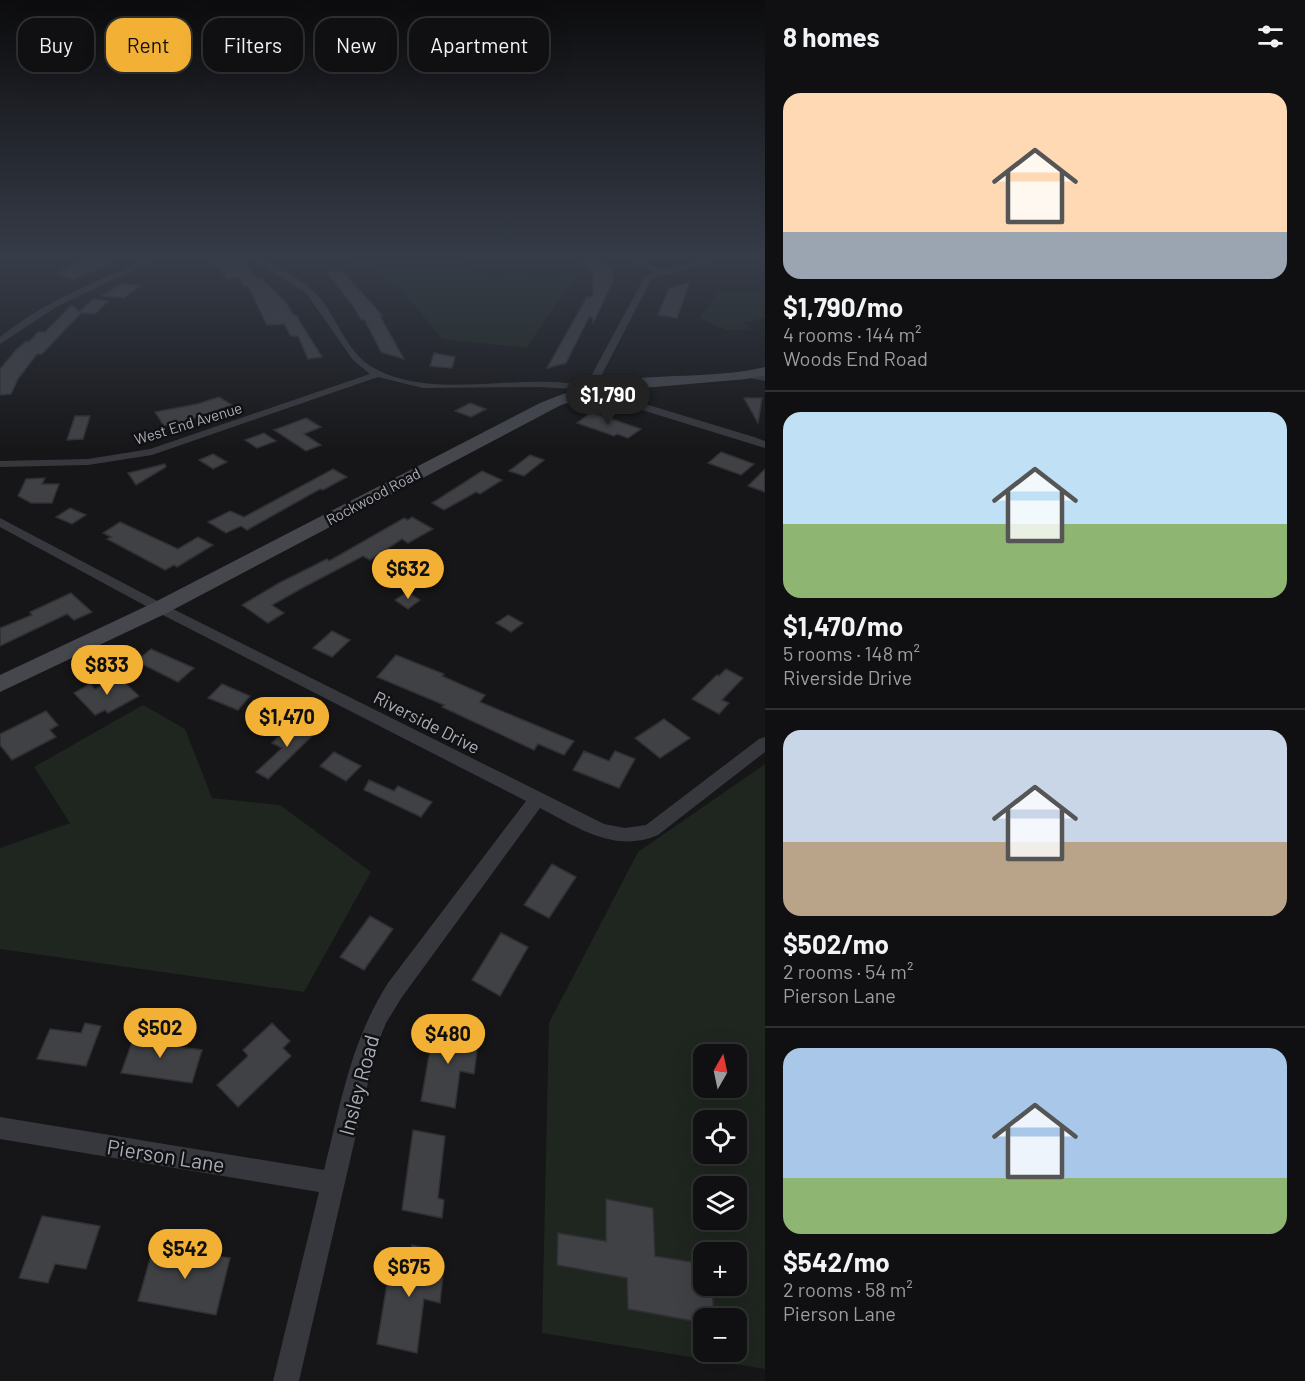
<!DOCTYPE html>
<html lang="en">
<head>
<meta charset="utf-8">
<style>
	:root { --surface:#101012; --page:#19191b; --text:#f1f3f6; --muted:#9c9d9f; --line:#303032; --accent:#f2b134 }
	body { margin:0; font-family:Barlow,sans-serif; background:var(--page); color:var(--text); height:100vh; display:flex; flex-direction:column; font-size:22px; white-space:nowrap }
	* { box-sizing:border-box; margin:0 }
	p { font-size:20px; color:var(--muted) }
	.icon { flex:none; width:33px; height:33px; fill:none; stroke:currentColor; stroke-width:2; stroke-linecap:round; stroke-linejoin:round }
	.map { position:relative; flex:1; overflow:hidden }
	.side { display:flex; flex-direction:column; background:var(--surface); width:540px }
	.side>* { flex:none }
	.banner { position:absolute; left:18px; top:18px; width:570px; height:54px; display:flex; gap:12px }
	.needle { width:39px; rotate:9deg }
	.fabs { position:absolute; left:693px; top:1044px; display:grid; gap:12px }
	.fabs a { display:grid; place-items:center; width:54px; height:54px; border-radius:12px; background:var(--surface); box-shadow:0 6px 24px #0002,0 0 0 2px var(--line); font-size:30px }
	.price { position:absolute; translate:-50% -51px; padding:0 14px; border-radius:21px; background:var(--accent); color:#111; font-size:20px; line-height:39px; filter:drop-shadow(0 2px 3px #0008) }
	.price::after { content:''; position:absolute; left:50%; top:36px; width:18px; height:14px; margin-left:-9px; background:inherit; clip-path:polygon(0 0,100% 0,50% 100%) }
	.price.current { background:#222; color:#fff }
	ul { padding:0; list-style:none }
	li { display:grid; align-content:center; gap:12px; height:318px; padding:0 18px }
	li+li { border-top:2px solid var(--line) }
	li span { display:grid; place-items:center; height:186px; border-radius:18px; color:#555 }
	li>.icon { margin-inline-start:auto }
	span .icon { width:108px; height:108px; fill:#fffc; stroke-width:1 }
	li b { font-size:26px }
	h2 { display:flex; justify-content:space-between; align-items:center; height:72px; padding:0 18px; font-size:26px }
	.tag { padding:0 21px; border-radius:18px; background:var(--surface); box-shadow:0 6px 24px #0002,0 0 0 2px var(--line); font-size:21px; line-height:54px }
	.tag.current { background:var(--accent); color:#111 }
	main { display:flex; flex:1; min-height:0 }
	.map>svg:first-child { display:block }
	.green { fill:#1e261f; fill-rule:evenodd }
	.building { fill:#404145; stroke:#303034; stroke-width:1.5 }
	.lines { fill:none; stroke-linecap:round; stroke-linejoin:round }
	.street { fill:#37383d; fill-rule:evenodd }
	.secondary { fill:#45474d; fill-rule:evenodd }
	.labels { text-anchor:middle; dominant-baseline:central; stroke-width:5; stroke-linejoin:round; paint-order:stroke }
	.far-street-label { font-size:15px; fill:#a8adb8; stroke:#111113 }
	.street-label { font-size:18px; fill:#a8adb8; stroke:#111113 }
	.near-street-label { font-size:21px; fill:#a8adb8; stroke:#111113 }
</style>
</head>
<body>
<main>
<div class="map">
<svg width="765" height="1381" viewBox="0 0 765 1381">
	<rect width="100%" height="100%" fill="#161618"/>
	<path class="green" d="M344,258H457L481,275L493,278L514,273L539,280L579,272L526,348L442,339L399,287Z
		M765,290V318L743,323L752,330H726L699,318L720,291L750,293Z
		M143,705L185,729L212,798L280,805L371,872L304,992L0,949V848L70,823L34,767Z
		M765,764V1369L542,1333L549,1023L638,852ZM704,1054H736V1088H704ZM704,1120H736V1154H704ZM704,1186H736V1220H704ZM704,1252H736V1286H704ZM704,1318H736V1352H704Z"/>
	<path class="building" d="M89,258H105L107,263L111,264L74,279L54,274Z
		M210,258H229L238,265L235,259L240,258L258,279L261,278L287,304L294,316L296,315L322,357L308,359L298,336H291L284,324L267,325L248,286L245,287L237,277L227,279Z
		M600,261L613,268V281L593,324V318L589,317L566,363L547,368L587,297H593V271L581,264Z
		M342,271L383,316H380L404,359L381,352L364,319L361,320L354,307L326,272Z
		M690,282L677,318L658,315L669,288Z
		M122,283L140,286L124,298L102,296Z
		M93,299L108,301L95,314L81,313L42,354H37L18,379L11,394L0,395V369L16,350L25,342L30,341L38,332H45L72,305L79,312Z
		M434,353L455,357L452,368L430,366Z
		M219,397L232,405L181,423L164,426L155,412L197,404Z
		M744,398H762L758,423Z
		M470,403L486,409L471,417L455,411Z
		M591,412L641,429L628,438L617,434L614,436L577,423Z
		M75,416H90L83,439L67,440Z
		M306,418L321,427L304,434L321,445L306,451L274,430Z
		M264,433L276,441L257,448L245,440Z
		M721,452L754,464L741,475L708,463Z
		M213,454L227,462L213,469L199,460Z
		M530,455L544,460L524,476L509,471Z
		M165,464L166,467L136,485L128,473Z
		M333,469L347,477L323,490L320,489L247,530L241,526L226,533L208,522L230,511L244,517Z
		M765,469V492L748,486Z
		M482,471L502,480L480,494L476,492L444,510L432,503Z
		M45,478L42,484H59L52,503H31L18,496L26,479Z
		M70,508L86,515L72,524L56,517Z
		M412,517L433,529L408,543L402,539L370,560L363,556L306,586L272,605L284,613L268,623L242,605L279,583L327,559L329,561L404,518L408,520Z
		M120,522L178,549L198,537L213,545L177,567L174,565L165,570L107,539L111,537L103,533Z
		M407,592L420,600L408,609L395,600Z
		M71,593L92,612L74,620L67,614L0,646V628L32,615L30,612Z
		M508,615L523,623L511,632L496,623Z
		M332,631L350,640L332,657L313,648Z
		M151,649L194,668L178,682L136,661Z
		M396,655L444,674L442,676L485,695L480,702L574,741L564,755L538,744L534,750L442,707L444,705L377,677Z
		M726,669L743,678L722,700L729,703L719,714L692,699L717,675L719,676Z
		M119,677L139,696L108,713L105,710L95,715L74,693L90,684L95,689Z
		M222,684L250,696L238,710L208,698Z
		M46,711L58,725L50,730L56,737L12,760L0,745V734Z
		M664,719L690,738L660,758L635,738Z
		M294,721L316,732L268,779L256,772L282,748L272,743Z
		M584,751L609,761L615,751L635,759L619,788L573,770Z
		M334,752L361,766L346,781L320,766Z
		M369,780L394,791L398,786L432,802L421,817L364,790Z
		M552,864L576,877L549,918L524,905Z
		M370,916L393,929L364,970L340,957Z
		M501,933L528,947L500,996L472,980Z
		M85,1023L101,1026L86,1066L37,1059L50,1029L81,1033Z
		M272,1023L290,1041L283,1048L291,1056L238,1107L217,1085L248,1056L243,1050Z
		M434,1027L479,1035L474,1074L460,1071L455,1108L421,1101Z
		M137,1028L160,1031L156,1044L202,1050L192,1083L121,1073Z
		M413,1130L445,1136L438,1198L444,1200L442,1218L402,1210Z
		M606,1199L653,1208L655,1256L704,1264V1286H712L714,1318H704V1323L628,1309L627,1278L557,1265L558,1233L606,1241Z
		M42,1216L100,1226L86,1269L55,1264L48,1283L19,1278Z
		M154,1245L230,1258L216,1315L138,1301Z
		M412,1245L430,1249L428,1262L444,1266L440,1303L424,1299L417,1353L377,1344L392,1254L410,1259Z"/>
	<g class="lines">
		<path class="street" d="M149,258H160L58,306L0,344V337C45,301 97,281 149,258Z
			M250,258C262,258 270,264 280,269C295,276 309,285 320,298C338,320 347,352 372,367C434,403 521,370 589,387V380L645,276L655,272L623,258H634L663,270L713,258H728L652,278L599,380V390L754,437L765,441V448L574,389L541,387L423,388L378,377L152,455L88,465L0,467V461L88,459L150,449L370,374L353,360L306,293Z
			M747,372L765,375V381L744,377V373Z
			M0,518L165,605L604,824L625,828L646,825L759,739L765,737V752L658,835C615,854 577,827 540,808L402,997L386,1023L376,1048L299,1381H273L319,1192L0,1139V1117L324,1170C341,1103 350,1043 388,983L526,801L155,611L0,527Z"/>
		<path class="secondary" d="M765,367V375L747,379L608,391L561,405L167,613L0,692V675L153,603L540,403C562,394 584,386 607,382C660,373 713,379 765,367Z"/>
	</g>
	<linearGradient id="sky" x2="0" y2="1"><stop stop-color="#0c0c0d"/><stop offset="0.57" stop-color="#363c48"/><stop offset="1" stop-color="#363c48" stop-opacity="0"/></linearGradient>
	<rect width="765" height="452" fill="url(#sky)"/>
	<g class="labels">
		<g class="far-street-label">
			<text transform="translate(188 423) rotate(-17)">West End Avenue</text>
			<text transform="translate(373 496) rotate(-28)">Rockwood Road</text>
		</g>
		<g class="street-label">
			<text transform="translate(427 722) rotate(27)">Riverside Drive</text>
		</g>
		<g class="near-street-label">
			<text transform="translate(358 1085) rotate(-75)">Insley Road</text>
			<text transform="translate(166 1155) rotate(9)">Pierson Lane</text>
		</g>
	</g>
</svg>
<div class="fabs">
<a><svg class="needle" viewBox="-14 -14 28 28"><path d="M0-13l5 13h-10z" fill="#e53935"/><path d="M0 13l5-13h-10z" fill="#9c9d9f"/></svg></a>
<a><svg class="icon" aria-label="locate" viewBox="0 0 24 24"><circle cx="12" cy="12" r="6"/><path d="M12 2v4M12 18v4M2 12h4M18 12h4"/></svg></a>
<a><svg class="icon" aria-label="layers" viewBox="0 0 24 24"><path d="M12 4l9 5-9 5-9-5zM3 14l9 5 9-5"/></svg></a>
<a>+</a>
<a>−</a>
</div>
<b class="price current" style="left:608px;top:426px">$1,790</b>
<b class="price" style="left:408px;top:600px">$632</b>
<b class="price" style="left:107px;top:696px">$833</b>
<b class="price" style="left:287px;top:748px">$1,470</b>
<b class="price" style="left:160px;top:1059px">$502</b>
<b class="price" style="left:448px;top:1065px">$480</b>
<b class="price" style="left:185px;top:1280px">$542</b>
<b class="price" style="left:409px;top:1298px">$675</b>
<div class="banner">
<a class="tag">Buy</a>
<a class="tag current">Rent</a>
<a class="tag">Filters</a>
<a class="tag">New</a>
<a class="tag">Apartment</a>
</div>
</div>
<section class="side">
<h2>8 homes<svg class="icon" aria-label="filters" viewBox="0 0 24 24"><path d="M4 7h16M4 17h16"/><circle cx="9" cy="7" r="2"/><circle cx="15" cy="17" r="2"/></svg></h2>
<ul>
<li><span style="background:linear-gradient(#ffd9b3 75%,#9aa5b1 0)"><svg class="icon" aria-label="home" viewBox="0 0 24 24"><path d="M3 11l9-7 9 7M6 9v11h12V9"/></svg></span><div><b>$1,790/mo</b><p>4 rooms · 144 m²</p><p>Woods End Road</p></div></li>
<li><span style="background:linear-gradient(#bfe0f5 60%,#8fb573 0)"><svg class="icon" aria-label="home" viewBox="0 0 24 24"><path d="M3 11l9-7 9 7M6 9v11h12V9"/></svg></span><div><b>$1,470/mo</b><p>5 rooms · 148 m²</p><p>Riverside Drive</p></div></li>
<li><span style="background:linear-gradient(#c9d6e8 60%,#b9a48a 0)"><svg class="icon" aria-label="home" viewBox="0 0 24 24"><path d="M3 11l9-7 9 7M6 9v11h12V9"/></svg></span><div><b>$502/mo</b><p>2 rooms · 54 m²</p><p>Pierson Lane</p></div></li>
<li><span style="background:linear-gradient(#a9c7e8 70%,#8fb573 0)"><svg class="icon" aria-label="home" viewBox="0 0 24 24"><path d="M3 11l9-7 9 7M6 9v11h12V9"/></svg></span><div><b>$542/mo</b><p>2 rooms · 58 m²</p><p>Pierson Lane</p></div></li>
</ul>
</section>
</main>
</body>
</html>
